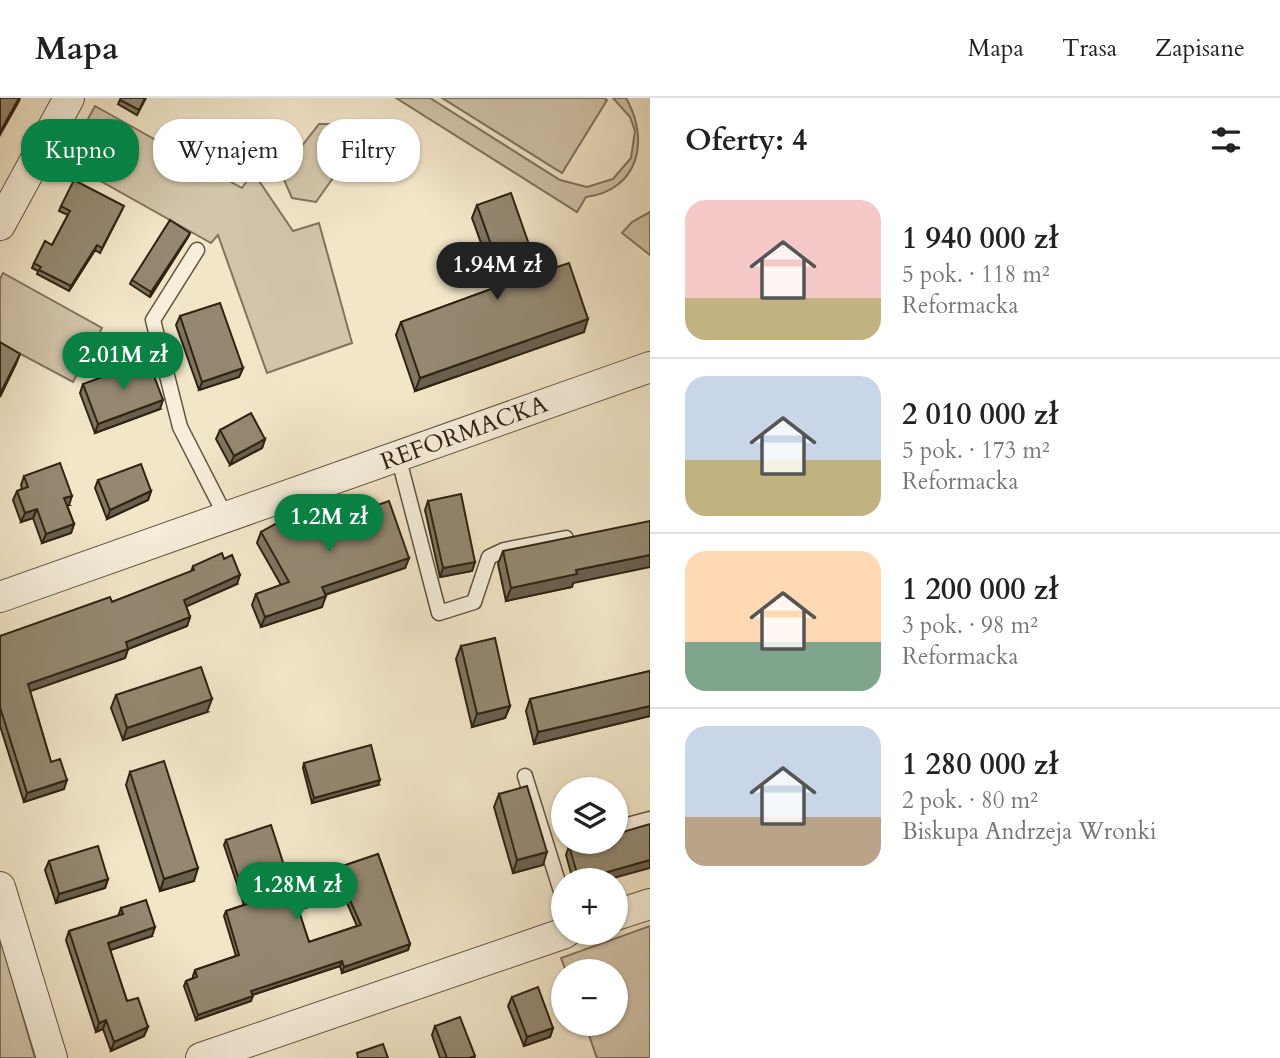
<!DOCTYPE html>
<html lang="pl">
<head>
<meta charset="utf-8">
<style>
	:root { --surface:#fff; --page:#f6f6f6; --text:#222; --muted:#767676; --line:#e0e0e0; --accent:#0b8043 }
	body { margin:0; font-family:Cardo,serif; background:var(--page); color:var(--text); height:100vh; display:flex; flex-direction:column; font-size:26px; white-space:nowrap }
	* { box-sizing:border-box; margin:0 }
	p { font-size:23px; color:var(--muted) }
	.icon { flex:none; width:38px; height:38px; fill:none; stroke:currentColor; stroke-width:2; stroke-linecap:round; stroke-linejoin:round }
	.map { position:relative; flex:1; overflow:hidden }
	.sheet { display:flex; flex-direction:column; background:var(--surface); width:630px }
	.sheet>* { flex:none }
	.hud { position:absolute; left:21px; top:21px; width:523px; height:63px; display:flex; gap:14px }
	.tools { position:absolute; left:551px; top:679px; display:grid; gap:14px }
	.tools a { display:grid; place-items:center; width:77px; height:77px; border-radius:50%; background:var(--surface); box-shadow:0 2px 5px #0004; font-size:35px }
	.price { position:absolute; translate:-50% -60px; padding:0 16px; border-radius:24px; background:var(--accent); color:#fff; font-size:23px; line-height:46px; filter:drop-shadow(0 2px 4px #0008) }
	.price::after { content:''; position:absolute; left:50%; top:42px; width:21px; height:16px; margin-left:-10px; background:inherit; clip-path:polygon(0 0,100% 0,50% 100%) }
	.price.selected { background:#222; color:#fff }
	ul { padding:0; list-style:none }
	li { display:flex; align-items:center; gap:21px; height:175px; padding:0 35px }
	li+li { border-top:2px solid var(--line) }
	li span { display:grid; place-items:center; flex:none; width:196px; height:140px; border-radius:21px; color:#555 }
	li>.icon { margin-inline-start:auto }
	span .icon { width:84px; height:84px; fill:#fffc; stroke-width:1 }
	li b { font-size:30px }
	h2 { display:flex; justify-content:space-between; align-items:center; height:84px; padding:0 35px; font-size:30px }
	.chip { padding:0 24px; border-radius:28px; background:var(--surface); box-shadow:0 2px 5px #0004; font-size:24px; line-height:63px }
	.chip.selected { background:var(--accent); color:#fff }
	header { display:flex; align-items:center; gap:42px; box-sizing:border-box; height:98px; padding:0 35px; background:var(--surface); border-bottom:2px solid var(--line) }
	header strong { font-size:33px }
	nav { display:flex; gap:38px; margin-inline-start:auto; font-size:24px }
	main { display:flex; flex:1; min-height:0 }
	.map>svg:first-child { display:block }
	.green { fill:#d1c5aa; stroke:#80745e; stroke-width:2 }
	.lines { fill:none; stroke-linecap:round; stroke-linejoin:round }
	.lane-casing { stroke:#605440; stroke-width:17 }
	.street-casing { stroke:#605440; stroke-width:32 }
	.lane { stroke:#f7efdc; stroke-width:14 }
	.street { stroke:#f7efdc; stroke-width:30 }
	.wall { fill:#7f7561; stroke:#2f2312; stroke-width:2; fill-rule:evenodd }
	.shaded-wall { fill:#685f4f; stroke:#2f2312; stroke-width:2 }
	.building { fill:#948871; stroke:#2f2312; stroke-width:2; fill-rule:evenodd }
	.labels { text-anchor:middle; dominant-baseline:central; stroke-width:5; stroke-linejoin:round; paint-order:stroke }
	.street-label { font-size:24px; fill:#2f2312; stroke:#f7efdc }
</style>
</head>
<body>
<header>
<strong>Mapa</strong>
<nav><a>Mapa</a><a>Trasa</a><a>Zapisane</a></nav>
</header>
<main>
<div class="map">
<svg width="650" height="960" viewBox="0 0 650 960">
	<rect width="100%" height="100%" fill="#f2e6c9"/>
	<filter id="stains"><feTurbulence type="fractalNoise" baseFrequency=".00286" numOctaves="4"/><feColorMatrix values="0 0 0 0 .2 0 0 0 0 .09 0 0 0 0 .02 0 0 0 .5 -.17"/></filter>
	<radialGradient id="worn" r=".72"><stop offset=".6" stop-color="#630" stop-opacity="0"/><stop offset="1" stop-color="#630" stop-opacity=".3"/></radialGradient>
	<path class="green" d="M396,0H430L560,82L587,89L613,81L631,60L635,33L630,19L613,0H626C650,42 639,92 586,99L577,114Z
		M442,0H604L607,2L562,75Z
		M95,8L242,90L253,74L293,133L319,125L352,245L267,275L218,137L211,145L65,63Z
		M319,26H343L352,53L316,104L292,100L281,75Z
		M650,114V157L622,135L632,124Z
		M3,175L102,230L73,284L0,245V181Z
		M650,828V960H597L585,926H616V873H566L561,860Z
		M0,839L35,960H0Z"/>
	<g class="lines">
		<g class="lane-casing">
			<path id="lane" d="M197,152L153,222L180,329L226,419
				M398,358L439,515L474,504L489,459L504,452L566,440
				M525,678L564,803
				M616,730L650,721"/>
		</g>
		<g class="street-casing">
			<path id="street" d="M0,127L69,0
				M0,499L650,269
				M0,789L52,960
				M616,817L650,806
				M201,960L565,835"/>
		</g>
		<use href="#lane" class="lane"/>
		<use href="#street" class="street"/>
	</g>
	<path class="wall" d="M121,0H146L137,17L118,6Z
		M477,107L539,175L584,234L415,293L396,237L401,224L497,189L472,120Z
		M61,108L122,112L100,155L95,152L69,193L37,176L38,173L32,170L34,165L52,147L68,117L59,113Z
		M190,135L188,139L150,199L130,186L132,182Z
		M180,218L243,270L239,279L199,292L176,227Z
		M83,286L160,311L95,335L80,295Z
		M220,332L265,341L262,350L230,367L216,341Z
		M24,378L69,407H67L74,426L71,435L42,445L33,420L21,424L13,402L17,393L22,391L21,387Z
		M98,382L151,393L148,402L107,421L95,390Z
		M428,403L475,464L472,473L440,479L425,412Z
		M307,432L409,460L405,470L325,497L322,509L261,529L252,507L256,496L281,487L257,445L261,434Z
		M503,453L573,485L572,489L506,503L498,466Z
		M193,468L237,486L186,508L190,519L187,528L128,551L125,560L30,593L51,664L64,691L24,704L0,628V538L112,504L191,474Z
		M461,548L510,608L505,620L472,629L456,561Z
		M650,573V618L534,646L526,613L530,601Z
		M116,597L207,614L123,642L111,610Z
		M304,665L378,687L312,705L303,670Z
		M130,674L194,783L160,793L126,687Z
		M499,696L543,767L513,775L494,709Z
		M226,742L290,786L378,756L410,846L408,852L342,875L340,868L252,897L251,903L196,922L184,888L186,883L193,880V878L195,872L236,858L224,818L226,813L244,807L224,747ZM344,798L357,828L309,844L298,812Z
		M569,748L606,782H573L566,757Z
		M49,763L108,781L105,790L56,805L45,772Z
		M121,810L152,838L110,852L127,903L144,938L111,953L103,931L96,934L66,842L69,833L118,818Z
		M512,899L553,930L550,939L524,948L508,908Z
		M435,928L475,958L474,960H440L432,937Z"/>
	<path class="shaded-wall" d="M19,0H20L19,3L0,37V34Z
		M190,135L188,139L150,199L151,194Z
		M97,147L95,152L69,193L71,188Z
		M588,221L584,234L415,293L420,280Z
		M20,256L16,266L0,299V296Z
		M243,270L239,279L199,292L202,284Z
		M163,302L160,311L95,335L98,326Z
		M265,341L262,350L230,367L234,358Z
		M151,393L148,402L107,421L110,412Z
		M72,398L69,407L61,409L64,400Z
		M37,411L33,420L21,424L25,415Z
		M74,426L71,435L42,445L46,436Z
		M650,457V469L573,485L572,489L506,503L511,490L576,472Z
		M409,460L405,470L318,499L322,489Z
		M475,464L472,473L440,479L443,470Z
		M240,477L237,486L181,511L184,502Z
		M326,498L322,509L261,529L265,519Z
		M190,519L187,528L128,551L125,560L25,595L28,586L126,544Z
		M212,601L207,614L123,642L127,630Z
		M510,608L505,620L472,629L477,616Z
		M650,608V618L534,646L538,634Z
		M67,682L64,691L24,704L27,695Z
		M380,682L378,687L312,705L314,700Z
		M547,754L543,767L513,775L517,762Z
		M650,762V770L606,782H579Z
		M198,770L194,783L160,793L164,781Z
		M108,781L105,790L56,805L59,796Z
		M346,793L344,798L295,813L297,807Z
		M155,829L152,838L105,854L108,845Z
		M410,846L408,852L342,875L344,869Z
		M342,863L340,868L249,898L251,893Z
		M253,898L251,903L196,922L198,917Z
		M106,922L103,931L96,934L99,925Z
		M148,929L144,938L111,953L114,944Z
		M553,930L550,939L524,948L527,939Z"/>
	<path class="building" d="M0,0H19L0,34Z
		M121,0H145L139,12L120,2Z
		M74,82L124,108L102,150L97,147L71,188L39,172L41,169L34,165L45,143L52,147L70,113L61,108Z
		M511,95L539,175L569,165L588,221L420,280L401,224L505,186L477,107Z
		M170,122L190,135L151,194L132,182Z
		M220,205L243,270L202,284L180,218Z
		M0,244L20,256L0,296Z
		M148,262L163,302L98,326L83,286Z
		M251,315L265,341L234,358L220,332Z
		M60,365L72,398L64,400L74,426L46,436L37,411L25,415L17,393L28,389L24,378Z
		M141,366L151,393L110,412L98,382Z
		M461,396L475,464L443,470L428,403Z
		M389,403L409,460L322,489L326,498L265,519L256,496L289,484L261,434L297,414L307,432Z
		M650,423V457L576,472L577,476L511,490L503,453Z
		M222,455L224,461L232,457L240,477L184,502L190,519L126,544L128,551L28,586L51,664L60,661L67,682L27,695L0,609V538L110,499L112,504L194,472L193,468Z
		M495,540L510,608L477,616L461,548Z
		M201,569L212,601L127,630L116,597Z
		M650,573V608L538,634L530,601Z
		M371,647L380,682L314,700L304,665Z
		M164,663L198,770L164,781L130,674Z
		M527,688L547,754L517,762L499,696Z
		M650,726V762L579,782L569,748L586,744H616V736Z
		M271,727L290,786L378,756L410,846L344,869L342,863L251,893L253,898L198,917L186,883L197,879L195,872L239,857L226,813L247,806L226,742ZM346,793L361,827L309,844L297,807Z
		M98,748L108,781L59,796L49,763Z
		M146,802L155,829L108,845L127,903L138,900L148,929L114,944L106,922L99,925L69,833L123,816L121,810Z
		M538,889L553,930L527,939L512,899Z
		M460,919L475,958L469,960H447L435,928Z
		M383,946L388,960H358L357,955Z"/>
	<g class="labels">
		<g class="street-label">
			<text transform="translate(464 335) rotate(-20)">REFORMACKA</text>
		</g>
	</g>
	<rect width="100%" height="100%" filter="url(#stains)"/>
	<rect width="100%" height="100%" fill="url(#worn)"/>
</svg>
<div class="tools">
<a><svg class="icon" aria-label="layers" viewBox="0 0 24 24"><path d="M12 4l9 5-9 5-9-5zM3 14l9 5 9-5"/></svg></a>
<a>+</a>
<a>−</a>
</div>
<b class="price selected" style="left:497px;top:204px">1.94M zł</b>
<b class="price" style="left:123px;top:294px">2.01M zł</b>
<b class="price" style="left:329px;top:456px">1.2M zł</b>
<b class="price" style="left:297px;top:824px">1.28M zł</b>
<div class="hud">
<a class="chip selected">Kupno</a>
<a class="chip">Wynajem</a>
<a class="chip">Filtry</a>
</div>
</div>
<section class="sheet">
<h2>Oferty: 4<svg class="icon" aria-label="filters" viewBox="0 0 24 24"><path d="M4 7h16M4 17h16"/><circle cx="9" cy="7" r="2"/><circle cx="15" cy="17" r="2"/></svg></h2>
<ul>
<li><span style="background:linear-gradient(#f6c9c9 70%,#c2b280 0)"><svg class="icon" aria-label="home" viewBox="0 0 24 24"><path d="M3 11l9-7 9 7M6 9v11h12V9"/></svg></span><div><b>1 940 000 zł</b><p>5 pok. · 118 m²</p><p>Reformacka</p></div></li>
<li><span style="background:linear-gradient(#c9d6e8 60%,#c2b280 0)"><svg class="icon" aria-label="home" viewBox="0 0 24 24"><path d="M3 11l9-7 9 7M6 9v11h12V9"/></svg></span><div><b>2 010 000 zł</b><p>5 pok. · 173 m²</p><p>Reformacka</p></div></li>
<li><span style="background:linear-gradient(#ffd9b3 65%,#7fa58c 0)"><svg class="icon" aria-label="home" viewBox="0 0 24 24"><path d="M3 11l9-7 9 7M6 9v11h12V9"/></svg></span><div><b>1 200 000 zł</b><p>3 pok. · 98 m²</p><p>Reformacka</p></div></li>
<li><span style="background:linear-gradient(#c9d6e8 65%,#b9a48a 0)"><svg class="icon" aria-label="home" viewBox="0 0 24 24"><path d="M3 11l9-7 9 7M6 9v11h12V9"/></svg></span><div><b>1 280 000 zł</b><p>2 pok. · 80 m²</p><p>Biskupa Andrzeja Wronki</p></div></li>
</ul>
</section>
</main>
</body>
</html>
